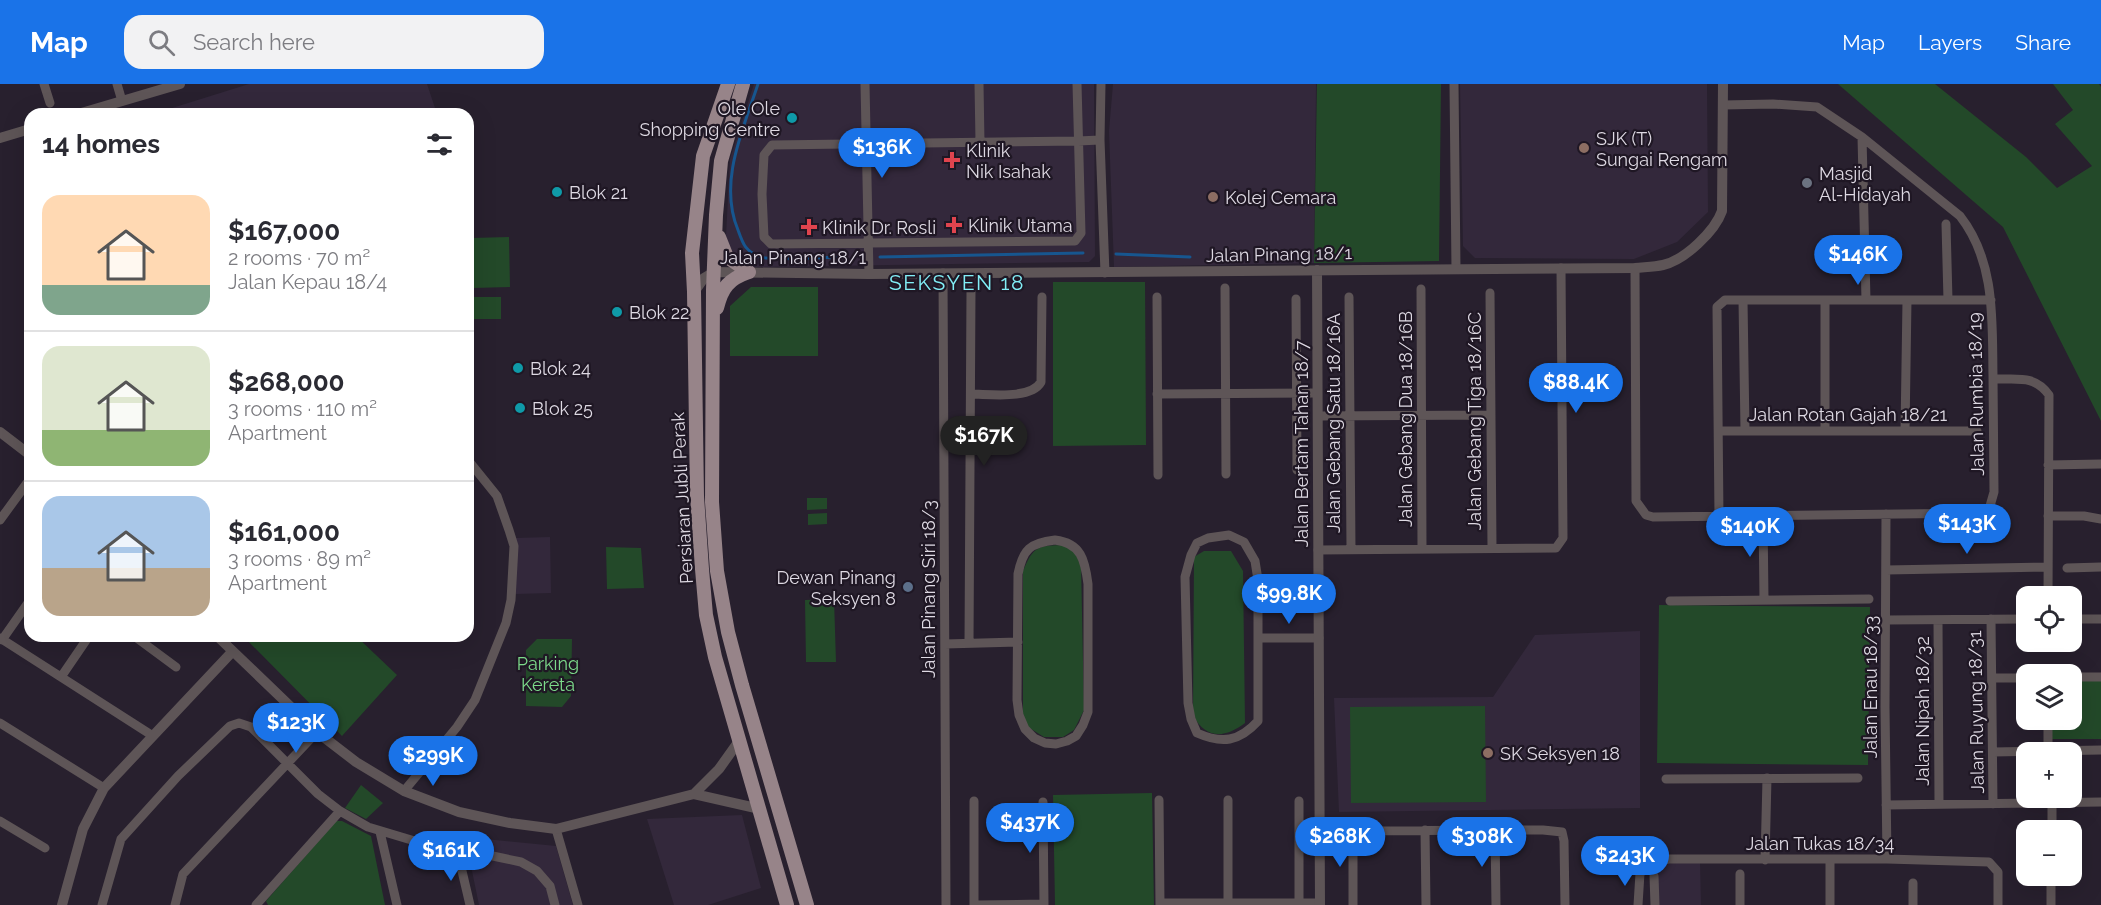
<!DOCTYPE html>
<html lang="en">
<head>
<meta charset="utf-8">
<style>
	:root { --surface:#fff; --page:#f2f2f3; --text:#2b2b33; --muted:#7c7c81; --line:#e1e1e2; --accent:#1a73e8 }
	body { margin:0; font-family:Raleway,sans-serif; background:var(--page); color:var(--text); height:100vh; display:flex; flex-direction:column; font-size:22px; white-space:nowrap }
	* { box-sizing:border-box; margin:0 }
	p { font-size:20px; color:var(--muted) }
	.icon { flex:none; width:33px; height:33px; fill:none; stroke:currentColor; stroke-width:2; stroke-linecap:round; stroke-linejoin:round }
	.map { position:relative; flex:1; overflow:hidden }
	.side { position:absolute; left:24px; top:24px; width:450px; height:534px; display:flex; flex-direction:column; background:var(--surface); border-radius:18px; box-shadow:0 6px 24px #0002 }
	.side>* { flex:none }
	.controls { position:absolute; left:2016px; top:502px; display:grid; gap:12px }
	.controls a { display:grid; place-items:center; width:66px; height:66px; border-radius:12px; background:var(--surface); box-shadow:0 6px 24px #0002; font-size:30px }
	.price { position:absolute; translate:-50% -51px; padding:0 14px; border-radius:21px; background:var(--accent); color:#fff; font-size:20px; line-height:39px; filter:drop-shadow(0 2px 3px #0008) }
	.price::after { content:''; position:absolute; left:50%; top:36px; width:18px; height:14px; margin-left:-9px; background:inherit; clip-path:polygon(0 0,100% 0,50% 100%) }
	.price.current { background:#222; color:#fff }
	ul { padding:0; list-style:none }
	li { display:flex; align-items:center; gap:18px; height:150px; padding:0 18px }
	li+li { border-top:2px solid var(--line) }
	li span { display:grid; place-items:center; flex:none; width:168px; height:120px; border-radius:18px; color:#555 }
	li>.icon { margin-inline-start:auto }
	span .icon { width:72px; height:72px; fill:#fffc; stroke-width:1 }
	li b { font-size:26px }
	h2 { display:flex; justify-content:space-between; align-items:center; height:72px; padding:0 18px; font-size:26px }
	header { display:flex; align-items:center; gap:36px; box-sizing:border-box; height:84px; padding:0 30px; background:var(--accent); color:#fff }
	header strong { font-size:28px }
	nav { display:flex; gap:33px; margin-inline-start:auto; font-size:21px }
	.search { width:420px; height:54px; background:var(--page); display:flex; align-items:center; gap:15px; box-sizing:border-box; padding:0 21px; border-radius:18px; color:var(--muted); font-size:22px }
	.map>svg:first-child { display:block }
	.built { fill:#33283b }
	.green { fill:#234929 }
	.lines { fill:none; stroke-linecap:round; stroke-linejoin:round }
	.stream { stroke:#17568f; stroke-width:3 }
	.minor { stroke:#5e5557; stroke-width:9 }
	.tertiary { stroke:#5e5557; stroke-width:10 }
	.primary { stroke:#978489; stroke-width:14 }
	.culture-dot { fill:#0f9aa8; stroke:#1f1724; stroke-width:2 }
	.education-dot { fill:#8d6e63; stroke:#1f1724; stroke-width:2 }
	.health-dot { fill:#e0444e; stroke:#1f1724; stroke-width:2 }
	.worship-dot { fill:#6b7280; stroke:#1f1724; stroke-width:2 }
	.service-dot { fill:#5c6f8a; stroke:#1f1724; stroke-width:2 }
	.labels { text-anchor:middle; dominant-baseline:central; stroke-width:4.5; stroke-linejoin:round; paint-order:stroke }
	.poi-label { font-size:18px; fill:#ded9e3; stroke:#1f1724; text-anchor:start }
	.street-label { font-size:18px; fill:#ded9e3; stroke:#1f1724 }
	.park-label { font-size:18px; fill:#7cd98a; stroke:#1f1724 }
	.quarter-label { font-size:21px; letter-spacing:1.5px; fill:#82eef6; stroke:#1f1724 }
</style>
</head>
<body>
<header>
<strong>Map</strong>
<div class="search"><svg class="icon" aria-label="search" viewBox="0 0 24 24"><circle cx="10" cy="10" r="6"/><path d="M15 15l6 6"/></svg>Search here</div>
<nav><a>Map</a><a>Layers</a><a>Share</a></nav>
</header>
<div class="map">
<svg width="2101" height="821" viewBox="0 0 2101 821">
	<rect width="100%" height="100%" fill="#28202e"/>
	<path class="built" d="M249,0H427L437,30H153Z
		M754,0H1094L1095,172L1089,178L756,183L742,179L732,170L726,152L730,75Z
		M1113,0H1316L1314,179L1114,183L1109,47Z
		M1460,0H1707L1708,128L1677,158L1634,175L1475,174L1463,162Z
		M550,453L551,509L515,510L516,454Z
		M1640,547V724L1339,728L1334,614L1493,613L1535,551Z
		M742,731L761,804L708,821H674L647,735Z
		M465,753L556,762L573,821H479Z
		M1700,778L1701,821H1658L1657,782L1666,779Z"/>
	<path class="green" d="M1317,0H1441L1439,177L1314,179Z
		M1838,0H1935L2026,73L2057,104L2092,82L2055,40L2073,26L2053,0H2099L2101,3V337L2003,143Z
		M509,153L510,203L473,204L471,154Z
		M1053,198H1145L1146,361L1053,362Z
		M751,203H818V272H730V222Z
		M470,213H501V235H470Z
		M807,414H827V425L807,426Z
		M827,429V440L808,441V430Z
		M1065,461L1074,468L1081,480L1084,626L1074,646L1063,653H1044L1028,643L1023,631V487C1034,461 1038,462 1065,461Z
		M606,463L641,464L644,504L607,505Z
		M1204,467H1231L1243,487L1245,639C1225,654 1206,656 1193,631L1194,473Z
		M834,515L836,578H806L805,516Z
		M1659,521L1870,523L1868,681L1657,679Z
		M243,552H356L397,591L342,652Z
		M537,555H572L571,612L562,623L526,622V566Z
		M2072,597H2101V655H2052V636H2072Z
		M1485,622L1486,718L1351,719L1350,623Z
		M361,701L383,719L366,735L345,724Z
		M1152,709L1154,821H1055L1053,711Z
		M336,737H342L371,752L385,821H268L266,817Z"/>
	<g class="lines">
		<path class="stream" d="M758,0C743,46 718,98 738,146C743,160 745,167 760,173C769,177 832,173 846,173
			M1116,170L1190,173
			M880,173L1083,169"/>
		<path class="minor" d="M44,0L50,19
			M117,0L122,17
			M865,0L869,190
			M979,0L980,58
			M1077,0L1081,149L1075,157L771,160L764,153L762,110L764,71L772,61L1078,57L1100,56
			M1101,0L1100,56L1105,189
			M1454,0L1456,185
			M1862,53L1866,216
			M1946,140L1948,216
			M1635,184L1636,417L1646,431L1653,433L1980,429L1990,422L1994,408C1994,369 1993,331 1993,292C1992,237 1996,178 1960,132L1862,53L1817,23L1773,20L1723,21
			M943,189L946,821
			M1225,204L1226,390
			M1421,205L1422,465
			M1490,209L1492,464
			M1157,213L1158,391
			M1349,213L1351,465
			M1296,215L1297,386
			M1743,216L1745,347
			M1825,216V347
			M1993,295C2016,296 2034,290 2049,311L2048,513
			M971,310C989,310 1031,316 1041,298L1042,213
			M1157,310L1317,309
			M1318,332L1491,331
			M1719,347H1977
			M1905,347L1907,216
			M2048,381L2101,380
			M1886,430L1885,623L1887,775
			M1763,432L1764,516
			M2048,432H2084L2101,435
			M1719,433L1717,223L1725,216H1991
			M0,436L27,399
			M1229,451L1244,458L1255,477L1258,496V637C1239,658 1222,660 1197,649L1191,635L1188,619L1185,493L1191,471L1197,459L1208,454Z
			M1055,456C1081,459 1085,476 1088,500V628L1083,641L1076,652L1067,657L1056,660L1045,659L1034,654L1025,645L1019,631L1017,616L1018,490C1023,465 1030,459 1055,456Z
			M1318,466L1556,464L1563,454L1561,184
			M2067,484L2101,483
			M1886,486L2048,483
			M1670,517L1869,515
			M1991,535L1993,720
			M2072,535H2101
			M1886,536L2026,535
			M1938,536L1939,719
			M134,552L176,583
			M0,554L153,652
			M1259,554H1319
			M2,556L30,516
			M969,559L971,206
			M945,560L1018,558
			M61,593L89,552
			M2072,593H2101
			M1992,594H2026
			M2048,636V667
			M0,639L104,704
			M1993,668L2101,666
			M1666,695L1858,694
			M404,707L457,643L475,616L506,539L511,516L514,462L509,446L497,412L468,376
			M1159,716L1160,821
			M974,717V821
			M1043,718L1044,821
			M1886,721L2101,718
			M0,737L45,764
			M556,745L578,821
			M1353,746V821
			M1425,746L1426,821
			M1495,746L1496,821
			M1320,747L1543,746L1562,748L1564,757L1565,821
			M2052,747V719
			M380,748L397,821
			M458,770L470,821
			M1765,776L1767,694
			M1830,776V821
			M1740,790V821
			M1654,792L1655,821
			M1160,819H1320
			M102,821L121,755L178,692L230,642L239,639L251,643L318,710L340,727L368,743L458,770L488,771L521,778L537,787L550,802L555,821
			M175,821L183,790L317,648
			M256,821L340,727
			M977,821L1044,820
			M1228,821V716
			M1299,821V717
			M1638,821L1640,789L1654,779L1669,775H1887L1989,778L1998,788V821
			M1913,821V799
			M2051,821V792"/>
		<path class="tertiary" d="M78,30L180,0
			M0,54L30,45
			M1317,186L1320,821
			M694,208L704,194L714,188L869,190L1635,184C1644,183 1654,183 1663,181C1685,176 1715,147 1722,127L1723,0
			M0,348L30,371
			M217,552L317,648L356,678L404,707L459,728L510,739L556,745L694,710L760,725
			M694,710L719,685L739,657
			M62,821L83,745L104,704L232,568"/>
		<path class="primary" d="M728,0L703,72L692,169L694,208L697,412L702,485L706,531L715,573L787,821
			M743,0L721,77L716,131L713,206L712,418L717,487L728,548L742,601L807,821
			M719,153L727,173L749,188
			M717,224C722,203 729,195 749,188"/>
	</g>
	<g class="culture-dot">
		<circle cx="792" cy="34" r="6"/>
		<circle cx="557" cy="108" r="6"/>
		<circle cx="617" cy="228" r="6"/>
		<circle cx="518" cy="284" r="6"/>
		<circle cx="520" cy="324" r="6"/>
	</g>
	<g class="education-dot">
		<circle cx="1584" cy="64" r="6"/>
		<circle cx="1213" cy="113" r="6"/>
		<circle cx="1488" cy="669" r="6"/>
	</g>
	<g class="health-dot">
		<path d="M949 67h6v6h6v6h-6v6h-6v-6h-6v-6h6z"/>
		<path d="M951 132h6v6h6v6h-6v6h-6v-6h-6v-6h6z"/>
		<path d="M806 134h6v6h6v6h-6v6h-6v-6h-6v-6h6z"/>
	</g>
	<circle class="worship-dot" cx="1807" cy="99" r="6"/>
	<circle class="service-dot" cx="908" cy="503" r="6"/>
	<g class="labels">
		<g class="poi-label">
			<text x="780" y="24" text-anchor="end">Ole Ole<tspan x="780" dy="21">Shopping Centre</tspan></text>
			<text x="1596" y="54">SJK (T)<tspan x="1596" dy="21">Sungai Rengam</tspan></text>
			<text x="966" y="66">Klinik<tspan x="966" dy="21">Nik Isahak</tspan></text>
			<text x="1819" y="89">Masjid<tspan x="1819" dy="21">Al-Hidayah</tspan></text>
			<text x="569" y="108">Blok 21</text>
			<text x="1225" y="113">Kolej Cemara</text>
			<text x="968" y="141">Klinik Utama</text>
			<text x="822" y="143">Klinik Dr. Rosli</text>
			<text x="629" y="228">Blok 22</text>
			<text x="530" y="284">Blok 24</text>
			<text x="532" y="324">Blok 25</text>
			<text x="896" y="493" text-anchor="end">Dewan Pinang<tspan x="896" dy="21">Seksyen 8</tspan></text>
			<text x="1500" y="669">SK Seksyen 18</text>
		</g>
		<g class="street-label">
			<text transform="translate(1279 170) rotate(-1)">Jalan Pinang 18/1</text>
			<text x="793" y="173">Jalan Pinang 18/1</text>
			<text transform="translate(1976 310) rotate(-91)">Jalan Rumbia 18/19</text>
			<text x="1848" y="330">Jalan Rotan Gajah 18/21</text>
			<text transform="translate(1405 335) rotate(-90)">Jalan Gebang Dua 18/16B</text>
			<text transform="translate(1474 337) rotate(-90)">Jalan Gebang Tiga 18/16C</text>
			<text transform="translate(1333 339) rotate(-90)">Jalan Gebang Satu 18/16A</text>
			<text transform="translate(1301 360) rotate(-90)">Jalan Bertam Tahan 18/7</text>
			<text transform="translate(682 414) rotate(-93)">Persiaran Jubli Perak</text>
			<text transform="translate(928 505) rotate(-90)">Jalan Pinang Siri 18/3</text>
			<text transform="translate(1870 603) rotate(-90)">Jalan Enau 18/33</text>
			<text transform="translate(1922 627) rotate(-90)">Jalan Nipah 18/32</text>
			<text transform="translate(1976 628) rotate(-91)">Jalan Ruyung 18/31</text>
			<text x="1820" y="759">Jalan Tukas 18/34</text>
		</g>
		<g class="park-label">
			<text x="548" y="579">Parking<tspan x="548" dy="21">Kereta</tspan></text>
		</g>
		<g class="quarter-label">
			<text x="957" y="198">SEKSYEN 18</text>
		</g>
	</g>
</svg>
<div class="controls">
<a><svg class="icon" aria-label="locate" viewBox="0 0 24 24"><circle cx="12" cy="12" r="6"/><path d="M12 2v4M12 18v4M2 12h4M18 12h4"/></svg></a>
<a><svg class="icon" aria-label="layers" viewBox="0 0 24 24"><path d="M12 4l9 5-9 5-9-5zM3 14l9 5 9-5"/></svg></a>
<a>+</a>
<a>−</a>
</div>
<b class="price" style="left:882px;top:95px">$136K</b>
<b class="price" style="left:1858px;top:202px">$146K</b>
<b class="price" style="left:1576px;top:330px">$88.4K</b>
<b class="price current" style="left:984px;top:383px">$167K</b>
<b class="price" style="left:1967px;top:471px">$143K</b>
<b class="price" style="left:1750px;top:474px">$140K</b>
<b class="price" style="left:1289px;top:541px">$99.8K</b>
<b class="price" style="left:296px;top:670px">$123K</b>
<b class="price" style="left:433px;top:703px">$299K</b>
<b class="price" style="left:1030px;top:770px">$437K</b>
<b class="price" style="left:1340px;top:784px">$268K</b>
<b class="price" style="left:1482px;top:784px">$308K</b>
<b class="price" style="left:451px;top:798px">$161K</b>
<b class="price" style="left:1625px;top:803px">$243K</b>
<section class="side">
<h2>14 homes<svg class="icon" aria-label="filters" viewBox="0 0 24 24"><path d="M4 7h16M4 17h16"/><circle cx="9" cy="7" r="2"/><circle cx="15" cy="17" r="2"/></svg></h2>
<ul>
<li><span style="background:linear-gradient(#ffd9b3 75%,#7fa58c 0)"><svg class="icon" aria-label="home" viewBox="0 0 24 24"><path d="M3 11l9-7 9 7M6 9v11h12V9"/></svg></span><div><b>$167,000</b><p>2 rooms · 70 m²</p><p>Jalan Kepau 18/4</p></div></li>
<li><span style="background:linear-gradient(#dfe7d0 70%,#8fb573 0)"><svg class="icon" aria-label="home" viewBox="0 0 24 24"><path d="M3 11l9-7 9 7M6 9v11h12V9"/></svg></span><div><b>$268,000</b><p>3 rooms · 110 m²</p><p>Apartment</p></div></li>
<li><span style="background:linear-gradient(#a9c7e8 60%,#b9a48a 0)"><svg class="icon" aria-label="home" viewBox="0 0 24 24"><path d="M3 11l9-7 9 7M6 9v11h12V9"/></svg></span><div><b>$161,000</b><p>3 rooms · 89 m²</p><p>Apartment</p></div></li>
</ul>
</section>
</div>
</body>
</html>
